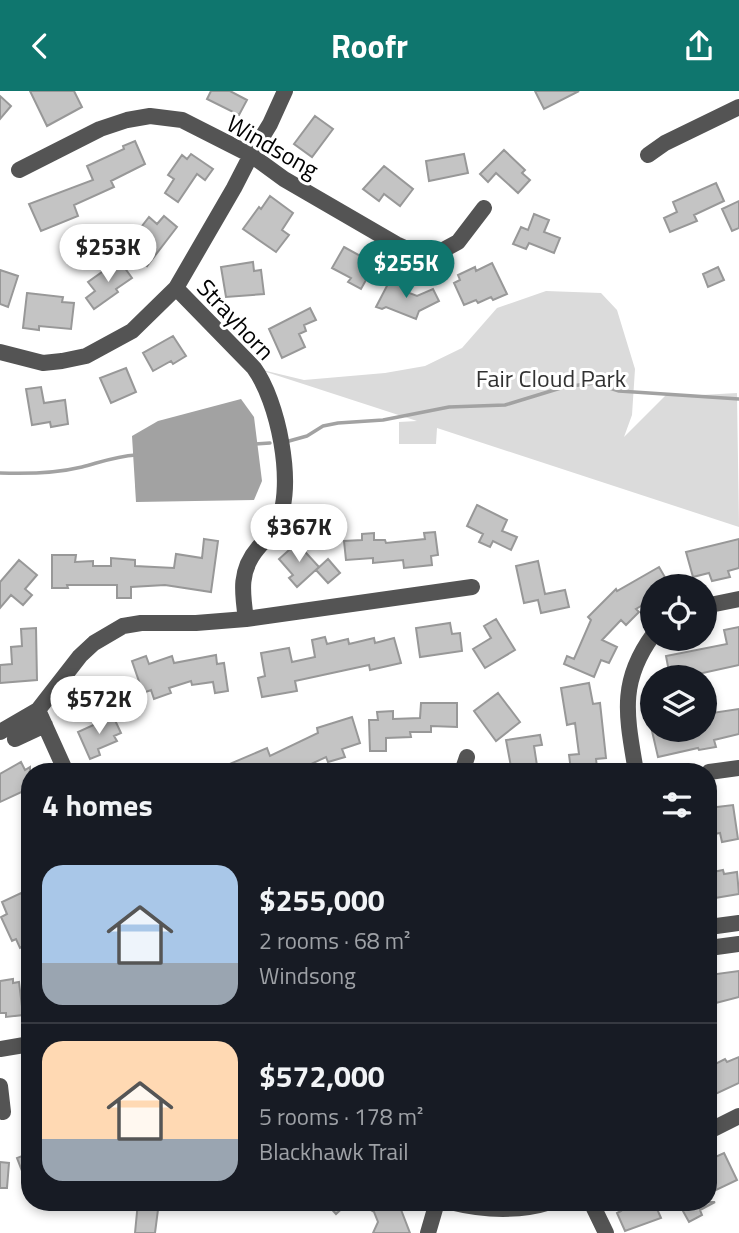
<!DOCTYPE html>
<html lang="en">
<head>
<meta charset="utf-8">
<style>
	:root { --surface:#171b24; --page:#20242c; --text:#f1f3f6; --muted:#9ea1a6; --line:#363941; --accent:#0f766e }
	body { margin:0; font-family:"Titillium Web",sans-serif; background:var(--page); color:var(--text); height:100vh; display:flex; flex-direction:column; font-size:26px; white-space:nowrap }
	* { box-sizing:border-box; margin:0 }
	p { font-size:23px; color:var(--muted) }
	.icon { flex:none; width:38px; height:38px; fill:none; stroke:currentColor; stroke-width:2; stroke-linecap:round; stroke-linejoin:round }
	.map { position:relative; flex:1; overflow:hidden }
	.drawer { position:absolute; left:21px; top:672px; width:696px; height:448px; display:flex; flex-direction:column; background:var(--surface); border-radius:28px; box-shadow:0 4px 10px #0003 }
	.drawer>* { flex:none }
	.tools { position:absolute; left:640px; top:483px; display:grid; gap:14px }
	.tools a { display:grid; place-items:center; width:77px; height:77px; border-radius:50%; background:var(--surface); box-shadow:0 4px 10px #0003; font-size:35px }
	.price { position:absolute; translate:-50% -60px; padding:0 16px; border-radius:24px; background:#fff; color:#222; font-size:23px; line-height:46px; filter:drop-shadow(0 2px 4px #0008) }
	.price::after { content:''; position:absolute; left:50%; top:42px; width:21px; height:16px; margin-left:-10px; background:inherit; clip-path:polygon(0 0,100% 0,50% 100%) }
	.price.selected { background:var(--accent); color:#fff }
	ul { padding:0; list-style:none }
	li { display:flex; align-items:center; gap:21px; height:175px; padding:0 21px }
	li+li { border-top:2px solid var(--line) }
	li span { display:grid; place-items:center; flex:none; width:196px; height:140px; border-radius:21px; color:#555 }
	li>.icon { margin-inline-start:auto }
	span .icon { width:84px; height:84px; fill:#fffc; stroke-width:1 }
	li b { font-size:30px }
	h2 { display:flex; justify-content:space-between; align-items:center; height:84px; padding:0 21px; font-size:30px }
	header { display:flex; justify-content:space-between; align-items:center; height:91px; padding:0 21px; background:var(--accent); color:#fff; font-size:32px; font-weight:700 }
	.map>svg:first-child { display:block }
	.green { fill:#dbdbdb }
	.water { fill:#a2a2a2 }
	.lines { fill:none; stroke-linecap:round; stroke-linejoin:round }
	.stream { stroke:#a2a2a2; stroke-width:3.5 }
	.building { fill:#c4c4c4; stroke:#989898; stroke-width:2 }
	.minor { stroke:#545454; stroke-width:16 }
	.labels { text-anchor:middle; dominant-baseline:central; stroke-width:6; stroke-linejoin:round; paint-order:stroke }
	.street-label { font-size:24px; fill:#000; stroke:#fff }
	.park-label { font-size:24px; fill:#323232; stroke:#fff }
</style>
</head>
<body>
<header><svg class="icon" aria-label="back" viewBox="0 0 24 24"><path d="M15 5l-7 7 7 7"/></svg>Roofr<svg class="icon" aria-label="share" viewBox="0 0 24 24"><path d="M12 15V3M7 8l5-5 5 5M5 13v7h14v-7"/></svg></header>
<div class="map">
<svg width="739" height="1142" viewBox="0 0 739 1142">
	<rect width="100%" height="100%" fill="#fff"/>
	<path class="green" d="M546,200L601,202L617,219L635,278L632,324L624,346L668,302L684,305L737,302L739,436L437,337L436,353H399V331L417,330L254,277L304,289L385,282L425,275L462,257L497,217Z"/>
	<path class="water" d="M241,308L254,326L262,390L254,409L136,411L132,345L158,330Z"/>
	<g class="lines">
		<path class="stream" d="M289,350L307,345L323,335L338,332L383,329L449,316L505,314L564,296L594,292L619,300L739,308
			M255,353L270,352
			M0,382C26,383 57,382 82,376C101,371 117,365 136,364"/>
	</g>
	<path class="building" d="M30,0H74L82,16L47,35Z
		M211,0H230L247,9L239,24L207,8Z
		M535,0H579L544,18Z
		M0,5L11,15L0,28Z
		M315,25L333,38L312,66L294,53Z
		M135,50L145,73L111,90L114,96L74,114L78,125L41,140L29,113L93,89L87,75L124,58L123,55Z
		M504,59L525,79L522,82L530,89L518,102L496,82L488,91L480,83Z
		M191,63L213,78L205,89L197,83L178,111L165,102L174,88L168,84L182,64L187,68Z
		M464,63L468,82L429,90L426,70Z
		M384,75L413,98L400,115L384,103L379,110L363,98Z
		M716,92L724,110L694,124L697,130L670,141L664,127L677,121L673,111Z
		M270,105L293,122L282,139L289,144L276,161L243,138L259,116L261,118Z
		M739,110V137L732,140L722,118Z
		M534,123L549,129L544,141L560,147L554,162L529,152L526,158L513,153L521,136L528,139Z
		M164,125L177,136L147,175L118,152L125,143L132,148L149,126L157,133Z
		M344,156L375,173L361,198L348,191L351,187L332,177Z
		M119,169L132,187L116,198L118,201L94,218L86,207L95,200L88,191Z
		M253,171L254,180L261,179L264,203L226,206L221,176Z
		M492,172L507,203L493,209L491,206L478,212L476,209L464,214L454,192L460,189L458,184L475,176L476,180Z
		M718,176L724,189L708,196L703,183Z
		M0,179L18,185L8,216L0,213Z
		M390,189L401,194L404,200L417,205L433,198L439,210L419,220L416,228L386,216L382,218L376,216Z
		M27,202L63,206L62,211L74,212L71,238L39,235V239L23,237Z
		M310,217L316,229L304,234L306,240L299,243L305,256L282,267L269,238Z
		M173,245L186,265L173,273L171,270L153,280L143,262Z
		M126,277L136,301L111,312L100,287Z
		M41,296L44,312L65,309L68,333L51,336L50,331L32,334L26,298Z
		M477,414L507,429L502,440L517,446L511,459L493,450L490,456L479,451L483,443L467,435Z
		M435,441L438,464L431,465L432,474L404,477L403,469L373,472V467L346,469L344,450L362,449V443L374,442V449H385L386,452L425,448L424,442Z
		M204,448L218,450L211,501L165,494L131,496V507H117V494H67L68,497H52V464H76L75,471L93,470V475H111V467L135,469V475L174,477L176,463L202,467Z
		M739,448V477L728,480L730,486L712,490L709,482L693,486L686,461Z
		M297,452L319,476L297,496L289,487L293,484L279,468Z
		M328,468L340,482L328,492L316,479Z
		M19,469L37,484L25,498L32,504L23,514L11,504L0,517V491Z
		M538,470L545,503L565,499L569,516L541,522L538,509L524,512L516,475Z
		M659,476L670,495H653V508L636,518L639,521L626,534L621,529L602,549L617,556L609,572L601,569L594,586L564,573L567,565L574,568L591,529L588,526L616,498L617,500Z
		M496,528L515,559L485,577L473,558L491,547L484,535Z
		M450,532L452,543L460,542L462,560L420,566L416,537Z
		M739,536V574L698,583V586H670L666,565L727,553L724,539Z
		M36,537L37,589L0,592V574L12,573L11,556L22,555L21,538Z
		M325,546L327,553L348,548L349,553L374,547L375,552L394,547L401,572L370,579L369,574L295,590L297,600L262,606L258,587L265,585L261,562L289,557L292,571L315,566L312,549Z
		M216,564L217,573L224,572L228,600L215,602L213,591L192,594L191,590L169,597L171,602L154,608L151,599L143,602L132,570L146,565L149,573L172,565L174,572Z
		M589,592L593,613L600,612L606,667L596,668L597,676L571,679L569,664L579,663L575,632L567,634L561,597Z
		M498,602L520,631L496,650L474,620Z
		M421,612H457V636L431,635V641H410L411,646L386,647V660H370L369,629H378L377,621L393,620V628L420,627Z
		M739,618V643L714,649L716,656L699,659L698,657L658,666L652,640L705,639V623Z
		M113,625L121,642L114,645L117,650L98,658L100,664L90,668L78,641Z
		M352,626L360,652L342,658L345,666L328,671L326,666L294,681H284L281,674L264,681H211L267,657L270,665L318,642L317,637Z
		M540,644L542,654L534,655L538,681H512L506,649Z
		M21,671L25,679L30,676V697L0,711V683Z
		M733,714L738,748L722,751L720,742L709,744V717Z
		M723,779L724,783L737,781L739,803L709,808V796H712L710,787L714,786L713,781Z
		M21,802L23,806L30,803V852L20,857L16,848L12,850L1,826L7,823L2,811Z
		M739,880V906L712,913L709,884Z
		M13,888V892L19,891L23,924L6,926V922H0V890Z
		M739,966V992L709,1006V976L725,968L727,971Z
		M30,1062V1097L29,1098L17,1067Z
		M724,1062L737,1089L714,1100L709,1089V1075L715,1072L713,1067Z
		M0,1071L9,1072L7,1097H0Z
		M138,1111H159L155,1142H135Z
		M325,1111H349L336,1123Z
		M357,1111H398L410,1142H373L378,1131L374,1121Z
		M630,1111H654L661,1127L625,1140L617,1122L621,1120L619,1116Z
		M678,1111H715L700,1119L702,1124L689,1131Z"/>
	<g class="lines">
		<path class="minor" d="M648,64L665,52L739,16
			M19,79L100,38L127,29L150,25L182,29L251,64L284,88L396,153L418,163L434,164L458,151L484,117
			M176,197L254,277C278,310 295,392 278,431C273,442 265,448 258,457C239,479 242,501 246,528
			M0,261L43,272L62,270L86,265L132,240L176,197L234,97L251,64L270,33L285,0
			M705,515L739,508
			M38,619L66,681
			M0,641L38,619L80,565L94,552L123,535L141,532H196L246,528L472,496
			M15,648L45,634
			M462,681L467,666
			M636,681C627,626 618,592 653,544
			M709,681L739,677
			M709,836L739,832
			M709,857L739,853
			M0,958L30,953
			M0,995L3,1021
			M709,1040L739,1025
			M450,1111C482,1119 518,1121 550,1111
			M591,1111L606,1142
			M428,1142L437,1111"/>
	</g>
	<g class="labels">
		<g class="street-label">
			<text transform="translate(273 55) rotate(30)">Windsong</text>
			<text transform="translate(236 228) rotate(47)">Strayhorn</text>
		</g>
		<g class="park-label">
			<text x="551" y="287">Fair Cloud Park</text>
		</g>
	</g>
</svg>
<div class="tools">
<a><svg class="icon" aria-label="locate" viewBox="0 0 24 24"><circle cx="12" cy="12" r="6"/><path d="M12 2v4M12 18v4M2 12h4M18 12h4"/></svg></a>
<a><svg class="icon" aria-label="layers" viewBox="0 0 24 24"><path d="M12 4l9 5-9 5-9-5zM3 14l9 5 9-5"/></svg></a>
</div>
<b class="price" style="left:108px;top:193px">$253K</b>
<b class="price selected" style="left:406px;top:209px">$255K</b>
<b class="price" style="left:299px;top:473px">$367K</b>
<b class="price" style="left:99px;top:645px">$572K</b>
<section class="drawer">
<h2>4 homes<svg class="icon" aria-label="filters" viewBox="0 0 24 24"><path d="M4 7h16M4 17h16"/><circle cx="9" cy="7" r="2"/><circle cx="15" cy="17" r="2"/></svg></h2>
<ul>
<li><span style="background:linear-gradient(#a9c7e8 70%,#9aa5b1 0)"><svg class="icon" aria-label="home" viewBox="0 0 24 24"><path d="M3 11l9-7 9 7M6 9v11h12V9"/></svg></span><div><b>$255,000</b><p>2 rooms · 68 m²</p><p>Windsong</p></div></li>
<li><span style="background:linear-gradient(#ffd9b3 70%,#9aa5b1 0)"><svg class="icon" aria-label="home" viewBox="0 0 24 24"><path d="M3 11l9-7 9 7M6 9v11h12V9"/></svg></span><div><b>$572,000</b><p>5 rooms · 178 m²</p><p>Blackhawk Trail</p></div></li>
</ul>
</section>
</div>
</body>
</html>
